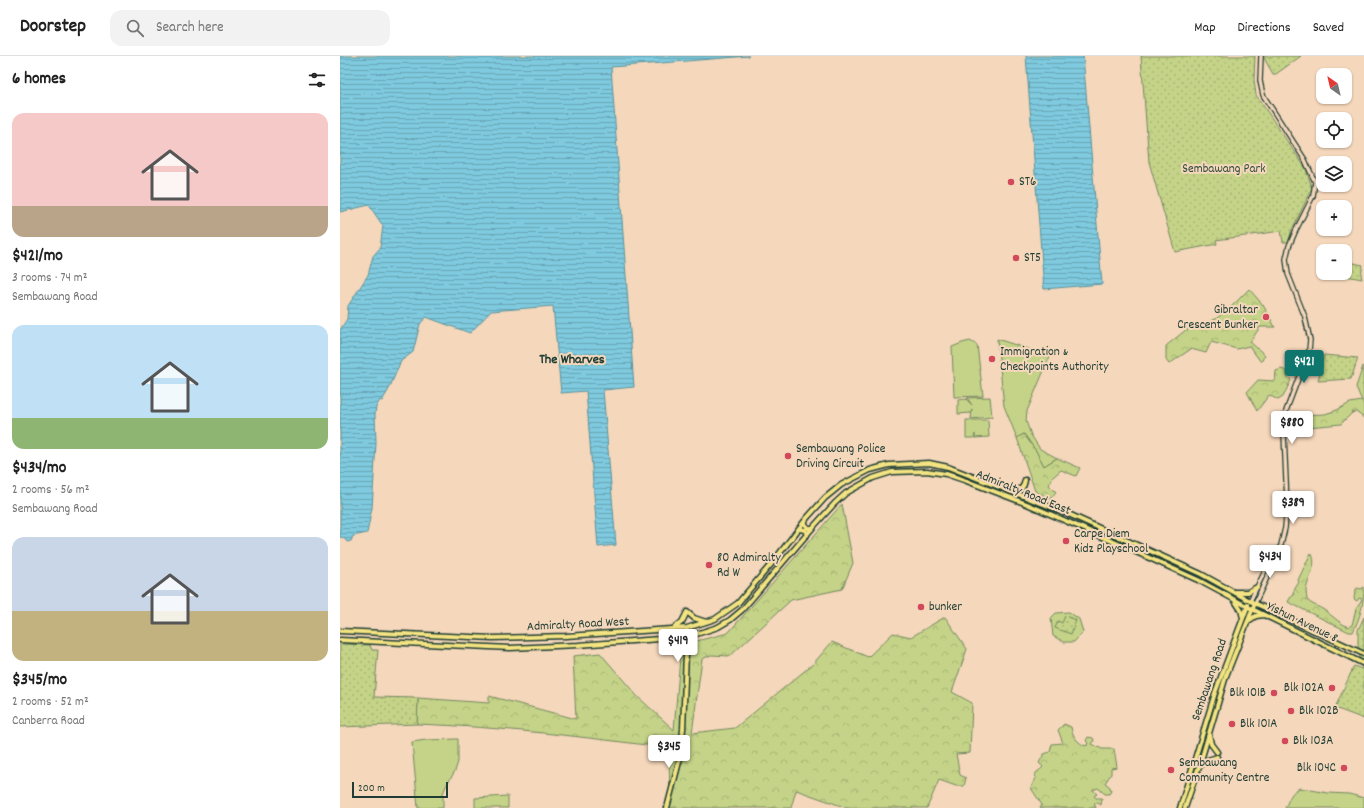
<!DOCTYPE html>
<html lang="en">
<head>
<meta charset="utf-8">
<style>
	:root { --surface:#fff; --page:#f2f2f2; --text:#222; --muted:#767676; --line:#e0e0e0; --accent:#0f766e }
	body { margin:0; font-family:Dekko,sans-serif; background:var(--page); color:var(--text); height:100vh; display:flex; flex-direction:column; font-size:15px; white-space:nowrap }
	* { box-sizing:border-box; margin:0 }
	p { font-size:13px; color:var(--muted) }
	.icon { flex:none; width:22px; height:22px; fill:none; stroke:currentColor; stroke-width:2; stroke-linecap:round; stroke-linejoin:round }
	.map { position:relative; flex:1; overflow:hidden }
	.sheet { display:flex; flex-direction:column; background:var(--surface); width:340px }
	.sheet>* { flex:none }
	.needle { width:26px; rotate:326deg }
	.fabs { position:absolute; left:976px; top:12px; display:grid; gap:8px }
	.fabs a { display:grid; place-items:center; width:36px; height:36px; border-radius:8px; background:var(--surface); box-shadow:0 1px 3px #0004; font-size:20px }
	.scale { position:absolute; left:12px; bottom:10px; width:96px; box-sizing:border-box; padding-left:4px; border:2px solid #1f3d34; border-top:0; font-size:11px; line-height:14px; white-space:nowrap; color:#1f3d34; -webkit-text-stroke:3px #f5d7bb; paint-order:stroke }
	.price { position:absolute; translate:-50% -34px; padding:0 9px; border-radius:4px; background:#fff; color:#222; font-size:13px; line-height:26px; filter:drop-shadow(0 1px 2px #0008) }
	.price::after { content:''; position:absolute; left:50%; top:24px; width:12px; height:9px; margin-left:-6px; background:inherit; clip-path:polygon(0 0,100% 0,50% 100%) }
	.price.active { background:var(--accent); color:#fff }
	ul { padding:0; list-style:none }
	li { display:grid; align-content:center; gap:8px; height:212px; padding:0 12px }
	li span { display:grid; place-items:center; height:124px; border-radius:12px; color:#555 }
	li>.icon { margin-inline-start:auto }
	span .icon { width:72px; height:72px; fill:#fffc; stroke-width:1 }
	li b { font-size:17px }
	h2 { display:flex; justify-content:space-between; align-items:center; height:48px; padding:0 12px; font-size:17px }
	header { display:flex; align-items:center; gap:24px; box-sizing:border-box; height:56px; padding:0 20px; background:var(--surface); border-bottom:1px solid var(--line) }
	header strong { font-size:19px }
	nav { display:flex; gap:22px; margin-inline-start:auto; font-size:14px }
	.search { width:280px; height:36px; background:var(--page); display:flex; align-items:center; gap:10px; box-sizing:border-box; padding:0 14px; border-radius:12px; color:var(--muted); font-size:15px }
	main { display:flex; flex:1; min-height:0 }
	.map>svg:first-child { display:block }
	.green { fill:#c4d387; stroke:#72885e }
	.forest { fill:url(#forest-crowns); stroke:#72885e }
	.park { fill:url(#park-dots); stroke:#72885e }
	.water { fill:url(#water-rules); stroke:#59929b }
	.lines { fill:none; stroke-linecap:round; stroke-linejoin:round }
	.minor-casing { stroke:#1f3d34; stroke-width:6 }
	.major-casing { stroke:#1f3d34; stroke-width:7 }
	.minor { stroke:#f5d7bb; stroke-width:3.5 }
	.major { stroke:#f4e382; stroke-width:4 }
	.poi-dot { fill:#d1495b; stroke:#f5d7bb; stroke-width:1.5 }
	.labels { text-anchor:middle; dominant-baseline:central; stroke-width:4; stroke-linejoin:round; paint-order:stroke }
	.park-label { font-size:13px; fill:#304c3c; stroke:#f5d7bb }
	.poi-label { font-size:13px; fill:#1f3d34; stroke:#f5d7bb; text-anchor:start }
	.street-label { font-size:13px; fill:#1f3d34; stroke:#f5d7bb }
	.neighbourhood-label { font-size:14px; font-weight:bold; fill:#1f3d34; stroke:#f5d7bb }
</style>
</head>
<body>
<header>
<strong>Doorstep</strong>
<div class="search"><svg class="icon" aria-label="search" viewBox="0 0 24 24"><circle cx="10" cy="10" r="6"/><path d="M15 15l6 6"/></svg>Search here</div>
<nav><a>Map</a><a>Directions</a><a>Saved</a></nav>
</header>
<main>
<section class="sheet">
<h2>6 homes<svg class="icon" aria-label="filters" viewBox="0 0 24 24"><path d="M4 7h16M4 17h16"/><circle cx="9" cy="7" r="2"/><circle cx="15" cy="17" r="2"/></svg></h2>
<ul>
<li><span style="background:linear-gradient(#f6c9c9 75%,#b9a48a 0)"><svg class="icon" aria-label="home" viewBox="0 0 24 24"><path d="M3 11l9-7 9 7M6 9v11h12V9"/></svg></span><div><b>$421/mo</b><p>3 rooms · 74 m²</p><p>Sembawang Road</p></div></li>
<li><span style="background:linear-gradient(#bfe0f5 75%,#8fb573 0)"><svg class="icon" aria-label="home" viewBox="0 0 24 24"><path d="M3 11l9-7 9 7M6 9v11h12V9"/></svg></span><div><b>$434/mo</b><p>2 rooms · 56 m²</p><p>Sembawang Road</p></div></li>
<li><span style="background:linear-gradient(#c9d6e8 60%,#c2b280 0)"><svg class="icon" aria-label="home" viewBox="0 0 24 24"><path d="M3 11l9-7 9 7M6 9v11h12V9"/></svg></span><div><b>$345/mo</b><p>2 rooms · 52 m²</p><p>Canberra Road</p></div></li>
</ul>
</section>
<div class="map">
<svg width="1024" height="752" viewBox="0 0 1024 752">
	<defs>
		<pattern id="forest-crowns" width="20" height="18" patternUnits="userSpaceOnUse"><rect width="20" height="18" fill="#c4d387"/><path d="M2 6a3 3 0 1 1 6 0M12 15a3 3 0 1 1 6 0" fill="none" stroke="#a8b675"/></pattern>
		<pattern id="park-dots" width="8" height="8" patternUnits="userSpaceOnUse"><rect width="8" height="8" fill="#c4d387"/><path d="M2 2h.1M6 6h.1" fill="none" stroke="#a8b675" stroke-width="1.8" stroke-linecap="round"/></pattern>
		<pattern id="water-rules" width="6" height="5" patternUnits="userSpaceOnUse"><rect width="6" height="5" fill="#7fcadf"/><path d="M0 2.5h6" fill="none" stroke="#67a5b6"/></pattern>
	</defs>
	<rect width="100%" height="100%" fill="#f5d7bb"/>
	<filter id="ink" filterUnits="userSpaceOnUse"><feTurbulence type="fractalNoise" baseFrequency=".025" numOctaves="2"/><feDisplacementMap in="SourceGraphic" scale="8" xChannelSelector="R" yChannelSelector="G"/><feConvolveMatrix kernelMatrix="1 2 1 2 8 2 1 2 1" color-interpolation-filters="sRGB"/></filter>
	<g filter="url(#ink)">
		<path class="green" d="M657,283L710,300L687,355L686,365L691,379L700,393L717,402L704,410L696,395L684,378L677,382L664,350Z
			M630,285L637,289L643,340L614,341L612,291L622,287Z
			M650,341L652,361L631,363L632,353L631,357L618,358V344L626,343L632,349L627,342Z
			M626,364H648L649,381L635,382V378L634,382H626Z
			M729,556L739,563L743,576L734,586H724L713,580L711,562L716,557Z
			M118,683V706L115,715L107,728L103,737V752H78L72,686L86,684Z
			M960,732L988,737L1009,738L1024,742V752H945C949,744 951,735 960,732Z
			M168,740V752H135V742Z"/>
		<path class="forest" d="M909,233L923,249L935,271H920L910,286L925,299L921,306L909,290L897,293L871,286L866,297L851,293L829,308L826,304V290L847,273L863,269L877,262L892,250Z
			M1023,310L1024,362L1016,356L1012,357L1001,368L968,371L963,375H954L952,371V366L962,359L985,358L997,354L1010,347L1022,345L1016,331Z
			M941,313L947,315V320L951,324L943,341L938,344L929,339L917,355L907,336L918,324L935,325L936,315Z
			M684,378L696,395L704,410L717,402L740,412L736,420L721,414L713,421L709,429L716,436L710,443L695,435L677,382Z
			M502,448L513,507L502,533L451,544L390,600L371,599L362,603L352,677L395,672L473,608L492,586L528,601L553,577L571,581L605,561L627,593L612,636L632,647L630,697L616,698L620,719L626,722L624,730H616L599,724L587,752H507L456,734L451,752H330L329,692C245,681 162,671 77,668L78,642L149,647V640L236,663L233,600L260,597L297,640L334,674L341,589L388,577Z
			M971,497C979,508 967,523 966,535C966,538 967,541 967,544C972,549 978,550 984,554C993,560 999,567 1008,571L1012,569L1016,553L1022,543L1019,542L1017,545L1014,543L1015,535L1017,532L1021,533L1024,531C1024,548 1020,561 1013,576H1009L948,546L950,542L954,539L953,536L959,526L958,524Z
			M724,668L731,671C732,679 738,688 746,690L748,687L746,685L748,681L753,682L754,684L752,688L762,693H774L777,711L771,712V718L765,727L770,731L771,735L769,738H765L758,732L753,734L757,738L754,740L756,742H762L761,749L758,747H754L756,752H700L702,749L691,732L696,722L695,719C696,715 700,715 703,711L699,707L704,698L710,696L712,688L723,687L718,674Z"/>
		<path class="park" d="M801,0H915L914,24L916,39L966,113L972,132L951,176L949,186H943L941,175L876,184L877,188L835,196L809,106Z
			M925,0H961L936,18H933L925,4Z
			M1009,206L1023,209L1021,219L1022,223L1006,220Z
			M984,299L1018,302L1011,323L978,325Z
			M725,560L736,564L731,578L715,572L718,565L722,567Z
			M1024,561V663L995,652L1014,610L1022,613L1018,588V574Z
			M0,588L30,589L32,594H38L34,641L78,642L77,668L0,671Z"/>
		<path class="water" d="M0,0H409L271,11L294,331L263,334L276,489L258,491L246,335L221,337L213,250L151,255L130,277L86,261L80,268L73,296L61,305L49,333L42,345L40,344L36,351L35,358L36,387L32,452L27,477L13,480L11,485L7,486L4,482L0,481V274L7,263L8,250L28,219L33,200L40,192L43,170L29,149L0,156Z
			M686,0H743L762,228L704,233Z"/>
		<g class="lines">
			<g class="minor-casing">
				<path id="minor" d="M910,545L927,511L932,508
					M915,547L932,511V508L941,489L945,472L947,447L944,378L946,355L969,294L970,284L965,261L948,218L946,203L949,190L956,174L973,140L975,126L965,104L923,39L920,25L921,0"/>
			</g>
			<g class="major-casing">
				<path id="major" d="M674,435C681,435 684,431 685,424
					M465,465V468L468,472H472
					M459,473L465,474L467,479
					M895,536H908L917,531
					M895,545L901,554L903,562
					M908,565L916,560L924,559
					M334,572L342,566L347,556L354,562L366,566
					M0,575L152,582L226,580L347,572L375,563L398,547L433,506L467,462L485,442L501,429L530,414L549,409L589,407L608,411L724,456L861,518L910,545L1024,598
					M334,583L340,585L345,592
					M0,584L170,592L238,589L347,581L378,571L390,564L402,554L475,469L495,447L506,437L533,422L552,416L587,415L606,418L624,424L687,448L774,486L858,524L912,553L1024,608
					M869,678L871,688L877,696
					M860,710L865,705L877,701
					M327,752L340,702L343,673L347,572
					M840,752L875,637L908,549
					M845,752L862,701L886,620L915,547"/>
			</g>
			<use href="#minor" class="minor"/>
			<use href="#major" class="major"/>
		</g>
	</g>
	<g class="poi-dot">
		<circle cx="671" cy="126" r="4"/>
		<circle cx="676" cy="202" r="4"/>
		<circle cx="926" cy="261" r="4"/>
		<circle cx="652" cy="303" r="4"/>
		<circle cx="448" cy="400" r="4"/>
		<circle cx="726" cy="485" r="4"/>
		<circle cx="369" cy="509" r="4"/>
		<circle cx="581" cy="551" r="4"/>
		<circle cx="992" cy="632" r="4"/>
		<circle cx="934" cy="637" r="4"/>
		<circle cx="951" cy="655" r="4"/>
		<circle cx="892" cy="668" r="4"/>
		<circle cx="945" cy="685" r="4"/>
		<circle cx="1004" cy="712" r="4"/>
		<circle cx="831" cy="714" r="4"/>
	</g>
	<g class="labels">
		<g class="park-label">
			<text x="884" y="113">Sembawang Park</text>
		</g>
		<g class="poi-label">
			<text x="679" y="126">ST6</text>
			<text x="684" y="202">ST5</text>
			<text x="918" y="254" text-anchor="end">Gibraltar<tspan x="918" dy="15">Crescent Bunker</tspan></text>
			<text x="660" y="296">Immigration &amp;<tspan x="660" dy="15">Checkpoints Authority</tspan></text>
			<text x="456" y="393">Sembawang Police<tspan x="456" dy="15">Driving Circuit</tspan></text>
			<text x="734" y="478">Carpe Diem<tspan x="734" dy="15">Kidz Playschool</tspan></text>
			<text x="377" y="502">80 Admiralty<tspan x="377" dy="15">Rd W</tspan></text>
			<text x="589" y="551">bunker</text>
			<text x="984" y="632" text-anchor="end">Blk 102A</text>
			<text x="926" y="637" text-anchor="end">Blk 101B</text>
			<text x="959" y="655">Blk 102B</text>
			<text x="900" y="668">Blk 101A</text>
			<text x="953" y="685">Blk 103A</text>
			<text x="839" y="707">Sembawang<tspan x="839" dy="15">Community Centre</tspan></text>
			<text x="996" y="712" text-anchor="end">Blk 104C</text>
		</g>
		<g class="street-label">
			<text transform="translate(683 437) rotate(22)">Admiralty Road East</text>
			<text transform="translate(962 567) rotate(26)">Yishun Avenue 8</text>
			<text transform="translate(238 569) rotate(-3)">Admiralty Road West</text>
			<text transform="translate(870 624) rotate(-71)">Sembawang Road</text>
		</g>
		<g class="neighbourhood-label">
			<text x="232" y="304">The Wharves</text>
		</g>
	</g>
</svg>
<div class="fabs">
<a><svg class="needle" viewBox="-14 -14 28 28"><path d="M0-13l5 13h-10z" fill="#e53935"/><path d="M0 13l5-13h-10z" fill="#767676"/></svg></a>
<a><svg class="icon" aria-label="locate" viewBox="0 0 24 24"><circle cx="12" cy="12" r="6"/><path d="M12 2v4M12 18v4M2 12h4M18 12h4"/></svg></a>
<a><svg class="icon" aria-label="layers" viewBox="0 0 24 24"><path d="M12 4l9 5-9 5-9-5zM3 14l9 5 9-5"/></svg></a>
<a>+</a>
<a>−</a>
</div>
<div class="scale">200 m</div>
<b class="price active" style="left:964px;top:328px">$421</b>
<b class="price" style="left:952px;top:389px">$880</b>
<b class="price" style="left:953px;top:469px">$389</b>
<b class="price" style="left:930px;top:523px">$434</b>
<b class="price" style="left:338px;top:607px">$419</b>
<b class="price" style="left:329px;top:713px">$345</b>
</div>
</main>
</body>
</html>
